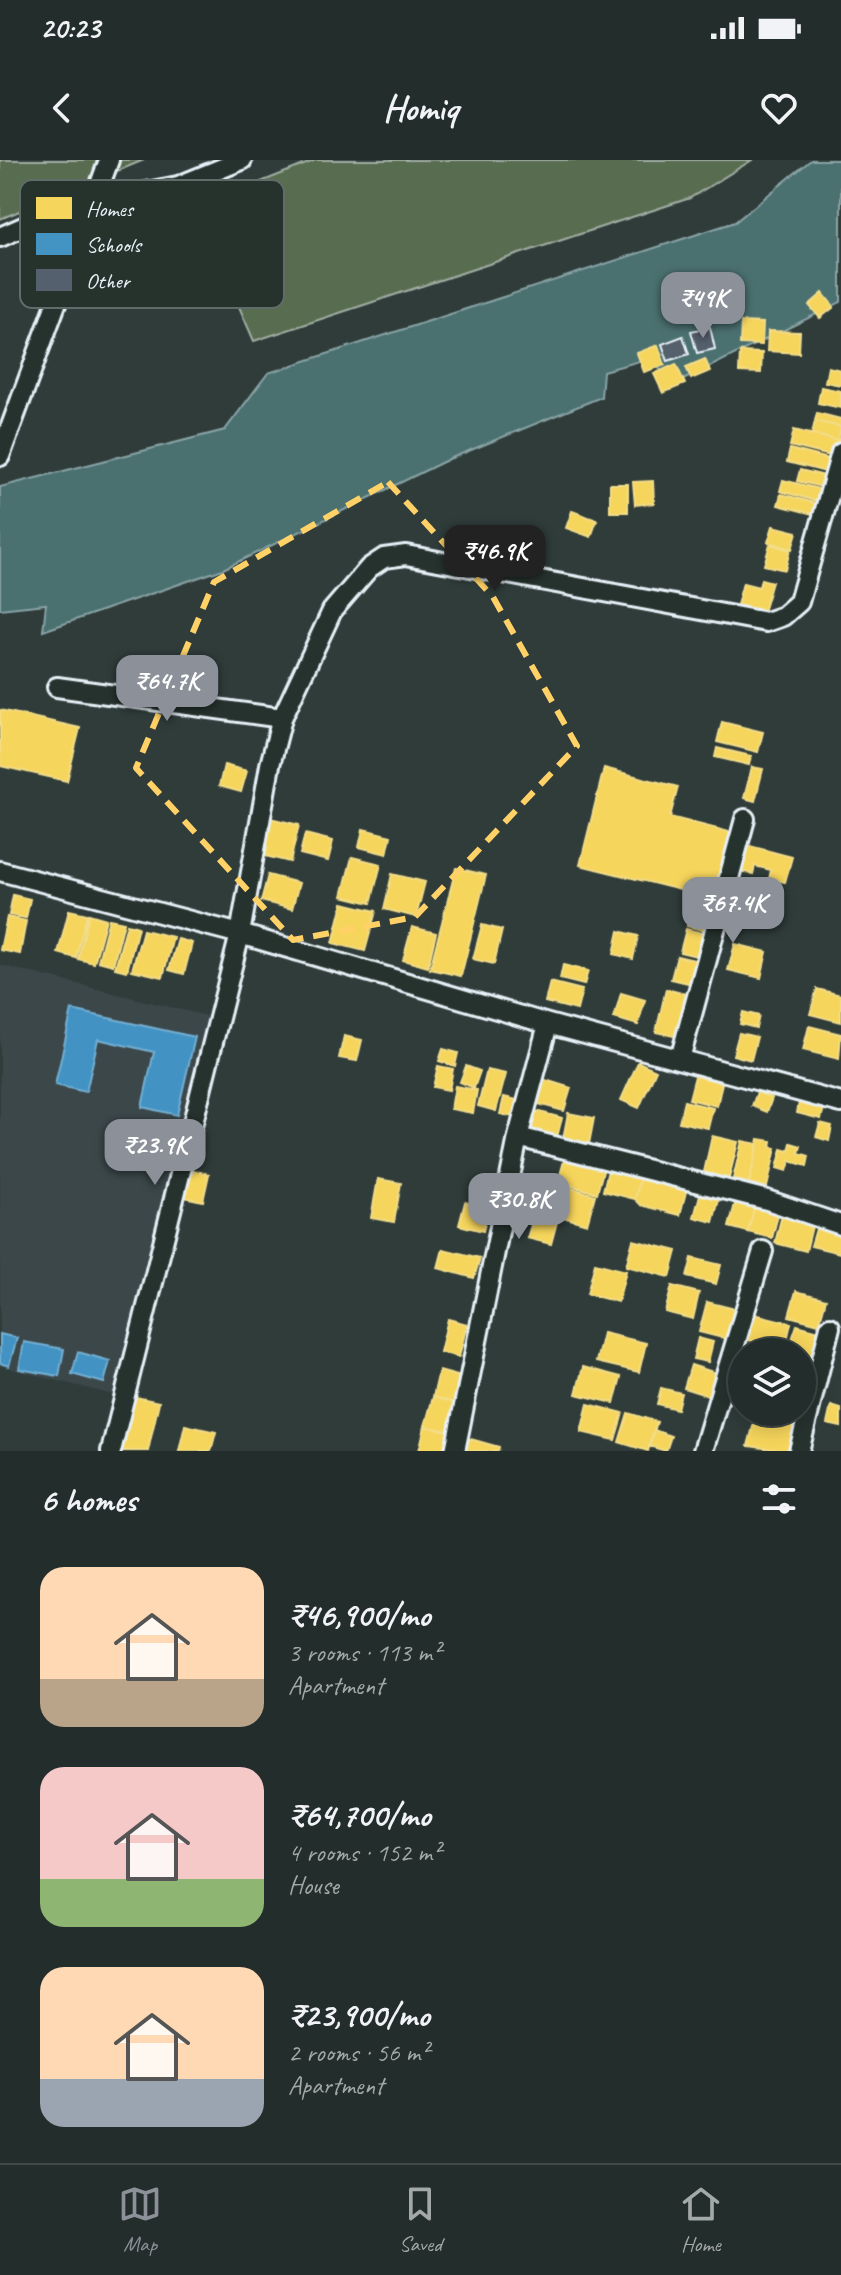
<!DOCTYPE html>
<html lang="en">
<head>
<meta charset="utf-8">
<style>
	:root { --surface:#232d2c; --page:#2b3534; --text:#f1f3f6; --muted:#a3a8a9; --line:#404948; --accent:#8c9099 }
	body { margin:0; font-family:Caveat,sans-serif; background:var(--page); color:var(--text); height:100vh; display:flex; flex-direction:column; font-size:30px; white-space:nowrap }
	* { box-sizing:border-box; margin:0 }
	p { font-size:26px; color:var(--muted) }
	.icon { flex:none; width:44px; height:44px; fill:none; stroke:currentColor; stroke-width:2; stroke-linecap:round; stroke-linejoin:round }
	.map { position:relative; height:1291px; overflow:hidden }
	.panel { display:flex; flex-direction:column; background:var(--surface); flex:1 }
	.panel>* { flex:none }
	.fabs { position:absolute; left:728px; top:1178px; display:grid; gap:16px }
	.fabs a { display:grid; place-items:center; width:88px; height:88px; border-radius:50%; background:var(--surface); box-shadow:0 4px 20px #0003,0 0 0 2px var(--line); font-size:40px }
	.price { position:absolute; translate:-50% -68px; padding:0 18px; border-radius:16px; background:var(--accent); color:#fff; font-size:26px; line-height:52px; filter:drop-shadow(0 2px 4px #0008) }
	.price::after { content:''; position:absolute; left:50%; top:48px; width:24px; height:18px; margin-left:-12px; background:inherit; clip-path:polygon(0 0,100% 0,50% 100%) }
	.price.active { background:#222; color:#fff }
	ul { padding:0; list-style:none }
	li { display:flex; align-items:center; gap:24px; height:200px; padding:0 40px }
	li span { display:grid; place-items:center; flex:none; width:224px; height:160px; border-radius:24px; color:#555 }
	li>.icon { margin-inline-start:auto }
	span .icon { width:96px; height:96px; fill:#fffc; stroke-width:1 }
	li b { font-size:34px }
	h2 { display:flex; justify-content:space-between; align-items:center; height:96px; padding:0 40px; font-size:34px }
	.status { display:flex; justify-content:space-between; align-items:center; height:56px; padding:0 40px; background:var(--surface); direction:ltr }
	.status svg { height:22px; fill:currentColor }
	header { display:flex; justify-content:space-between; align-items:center; height:104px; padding:0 40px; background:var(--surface); font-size:36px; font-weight:700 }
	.tab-bar { display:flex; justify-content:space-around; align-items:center; height:112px; border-top:2px solid var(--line); background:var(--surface); font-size:22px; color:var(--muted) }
	.tab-bar a { display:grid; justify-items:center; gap:4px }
	.tab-bar .active { color:var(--accent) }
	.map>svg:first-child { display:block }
	.built { fill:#3a4749 }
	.green { fill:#596c4f; stroke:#a0aea4; stroke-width:2 }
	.water { fill:#4b7070; stroke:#8aa4a6; stroke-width:2 }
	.homes { fill:#f6d55c; stroke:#f2dd8b; stroke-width:2 }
	.schools { fill:#4393c3; stroke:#74afd3; stroke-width:2 }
	.building { fill:#54606d; stroke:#e8f1f8; stroke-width:2 }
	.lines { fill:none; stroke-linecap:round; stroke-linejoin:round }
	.minor-casing { stroke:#e8f1f8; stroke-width:24 }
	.minor { stroke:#26332d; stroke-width:18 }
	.marked { fill:none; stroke:#ffd166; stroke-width:6; stroke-dasharray:16 10; stroke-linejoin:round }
	.key { fill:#26332d; stroke:#606c6a; stroke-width:2 }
	.key-label { font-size:22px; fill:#e8f1f8 }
</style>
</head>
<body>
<div class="status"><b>20:23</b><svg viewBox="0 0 49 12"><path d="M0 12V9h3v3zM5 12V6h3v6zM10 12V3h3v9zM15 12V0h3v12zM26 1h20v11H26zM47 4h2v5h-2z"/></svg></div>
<header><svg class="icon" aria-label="back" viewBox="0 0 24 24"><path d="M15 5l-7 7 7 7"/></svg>Homiq<svg class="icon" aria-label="heart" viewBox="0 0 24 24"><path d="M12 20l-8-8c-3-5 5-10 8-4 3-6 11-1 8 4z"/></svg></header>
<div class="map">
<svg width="841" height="1291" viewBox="0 0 841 1291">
	<rect width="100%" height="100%" fill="#2f3c3a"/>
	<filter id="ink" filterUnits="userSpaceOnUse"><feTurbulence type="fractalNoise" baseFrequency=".0125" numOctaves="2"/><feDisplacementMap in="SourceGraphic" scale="16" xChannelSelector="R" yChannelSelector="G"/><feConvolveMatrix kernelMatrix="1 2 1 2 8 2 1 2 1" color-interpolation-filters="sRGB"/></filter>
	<g filter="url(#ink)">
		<path class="built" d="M0,805L211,857L117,1236L0,1206Z"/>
		<path class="green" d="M0,0H144L0,59Z
			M316,0H752L690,38L254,181L196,48Z"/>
		<path class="water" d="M811,0H841V142L677,223L647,199L603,211L601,237L449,299L223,409L43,471L46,444L0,449V327L225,270L268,213L735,62Z"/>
		<path class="homes" d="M823,133L834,147L820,158L809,145Z
			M741,162L763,163L762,185L740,184Z
			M768,171L800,172L799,193L767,191Z
			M658,185L665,205L644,212L637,193Z
			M740,192L762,193L761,213L739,212Z
			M705,199L710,211L691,219L686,207Z
			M676,204L685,224L663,233L654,214Z
			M828,207L841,210V225L825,222Z
			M821,227L841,231V248L818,243Z
			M817,253L841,259V267L815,261Z
			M815,261L841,267L839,281L812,274Z
			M794,270L839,281L835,297L790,286Z
			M790,289L829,299L826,312L787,302Z
			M800,310L825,316L822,327L797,321Z
			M783,320L819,329L816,341L780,331Z
			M653,321L654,343L635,345L633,322Z
			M610,324H628V352H610Z
			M781,334L815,343L813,354L778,345Z
			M572,351L597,360L591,377L566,368Z
			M773,366L797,372L792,389L768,382Z
			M770,384L790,390L785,410L764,405Z
			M761,419L772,422L763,452L737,445L743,423L759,427Z
			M0,550L80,568L67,621L0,606Z
			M722,562L763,572L758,592L717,582Z
			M717,588L751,596L749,605L715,597Z
			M224,605L247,611L241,632L219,626Z
			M752,607L763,609L755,641L744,638Z
			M604,608L678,627L670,657L737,674L721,740L580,705Z
			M270,658L299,665L290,702L261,695Z
			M363,669L391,676L387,694L359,687Z
			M305,674L333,681L328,701L300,694Z
			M746,685L792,697L785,722L769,719L771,710L755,706L753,714L740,711Z
			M352,697L381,704L371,743L342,736Z
			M456,708L486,715L461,816L430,809Z
			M392,714L425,722L416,757L384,749Z
			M268,715L299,723L292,749L261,741Z
			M13,735L30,739L26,758L9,755Z
			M693,742L720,749L714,773L687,766Z
			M343,743L376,751L365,791L333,783Z
			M69,750L87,754L76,798L58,793Z
			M89,754L106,759L94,803L78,799Z
			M7,757L26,761L20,794L0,790Z
			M109,759L124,762L113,805L98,801Z
			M127,764L138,767L127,811L115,808Z
			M482,765L502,770L494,804L473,799Z
			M412,767L436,773L428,807L403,800Z
			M686,769L711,775L705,798L680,792Z
			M143,770L173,777L163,817L132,810Z
			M619,771L638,776L633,799L614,794Z
			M178,779L192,783L184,814L169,810Z
			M735,784L767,792L761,818L728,810Z
			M677,796L703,802L697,825L671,819Z
			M563,805L588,811L584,825L560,819Z
			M550,822L582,830L577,850L545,842Z
			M666,829L693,836L683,878L656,872Z
			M817,829L841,835V862L810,854Z
			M621,833L645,840L638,865L614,858Z
			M743,852L759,856L756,868L740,864Z
			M809,866L841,874L839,899L803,890Z
			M739,873L757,877L751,900L733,895Z
			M344,876L362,880L357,901L339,898Z
			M443,889L458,893L455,906L439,901Z
			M638,902L656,910L639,948L621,940Z
			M438,906L453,909L449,930L433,927Z
			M466,906L480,911L474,928L460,922Z
			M487,910L506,914L496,951L478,946Z
			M695,916L722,923L717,946L689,939Z
			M542,919L571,928L564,951L535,943Z
			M455,926L477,930L473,953L451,949Z
			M757,932L772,938L767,952L752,946Z
			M504,937L517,940L514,957L500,954Z
			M684,941L713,948L708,968L679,962Z
			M799,942L824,948L821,959L797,953Z
			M536,951L562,958L556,981L530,974Z
			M568,953L594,958L589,984L563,979Z
			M820,963L832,966L829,981L816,977Z
			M712,976L738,982L729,1018L704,1012Z
			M759,979L772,981L771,987L776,988L767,1027L749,1023Z
			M742,981L758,984L749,1023L733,1019Z
			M791,983L801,986L799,993L809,996L807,1006L790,1001L787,1011L777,1008L782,989L789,991Z
			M566,994L605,1004L597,1033L558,1022Z
			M609,1006L641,1015L635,1039L603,1031Z
			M191,1010L209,1014L203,1041L184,1037Z
			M641,1015L688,1024L680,1055L641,1045L635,1039Z
			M378,1019L401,1023L394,1062L371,1058Z
			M571,1028L595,1035L587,1064L563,1057Z
			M701,1031L720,1036L713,1062L694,1057Z
			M736,1040L755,1045L748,1072L729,1067Z
			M465,1042L489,1048L483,1071L459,1065Z
			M755,1045L779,1051L772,1078L748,1072Z
			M535,1052L558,1058L551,1084L527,1078Z
			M782,1055L813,1062L806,1091L775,1083Z
			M816,1069L841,1075L840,1093L811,1086Z
			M633,1080L677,1091L670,1117L626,1106Z
			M443,1089L480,1098L474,1118L438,1108Z
			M692,1098L721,1105L716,1124L687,1117Z
			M595,1103L626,1111L618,1142L587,1134Z
			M672,1126L699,1133L693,1159L665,1152Z
			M796,1131L826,1139L819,1164L789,1156Z
			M707,1142L735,1149L727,1179L699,1172Z
			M754,1154L791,1163L785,1189L748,1180Z
			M448,1159L467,1164L459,1197L440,1192Z
			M797,1165L819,1171L811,1195L789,1188Z
			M603,1173L646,1183L639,1212L596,1202Z
			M698,1178L713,1182L708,1202L693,1199Z
			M691,1205L719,1214L712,1237L684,1228Z
			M583,1207L621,1217L614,1243L576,1234Z
			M439,1211L461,1217L455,1243L433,1237Z
			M661,1228L681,1233L677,1249L657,1244Z
			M131,1236L159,1242L148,1291H120Z
			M433,1237L455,1243L448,1271L425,1266Z
			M588,1244L623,1253L615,1280L581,1272Z
			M831,1246L841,1249V1267L827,1264Z
			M628,1253L657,1262L648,1291L619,1282Z
			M756,1255L794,1266L787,1291L748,1286Z
			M185,1265L216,1272L211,1291H179Z
			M425,1266L448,1271L443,1291H419Z
			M654,1270L671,1276L666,1291L649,1286Z
			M467,1278L499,1287L498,1291H464Z"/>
		<path class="schools" d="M72,850L195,877L177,955L142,947L154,892L98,879L86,932L55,925Z
			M0,1174L17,1178L9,1206L0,1203Z
			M24,1182L64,1189L59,1216L19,1209Z
			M78,1192L110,1201L104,1223L72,1214Z"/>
		<path class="building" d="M710,167L715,189L697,193L691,171Z
			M683,176L689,194L668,201L662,184Z"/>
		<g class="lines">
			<g class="minor-casing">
				<path id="minor" d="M0,77L69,47L178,26L242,0
					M0,296L109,0
					M57,527L282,558
					M0,711L240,774L548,864L841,943
					M680,899L745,659
					M518,977L767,1040L841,1065
					M111,1291L240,774L270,605L282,558L332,451L369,408L384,398L406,395L766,462L783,456L799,442L841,293
					M455,1291L518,977L548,864
					M703,1291L763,1091
					M799,1291L830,1167"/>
			</g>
			<use href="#minor" class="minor"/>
		</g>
	</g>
	<path class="marked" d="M388,322L493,437L577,586L415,757L293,780L136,608L214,422Z"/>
	<rect x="20" y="20" width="264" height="128" rx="12" class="key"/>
	<rect x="36" y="37" width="36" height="22" fill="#f6d55c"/>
	<rect x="36" y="73" width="36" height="22" fill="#4393c3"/>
	<rect x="36" y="109" width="36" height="22" fill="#54606d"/>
	<g class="key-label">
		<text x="86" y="56">Homes</text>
		<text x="86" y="92">Schools</text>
		<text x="86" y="128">Other</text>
	</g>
</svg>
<div class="fabs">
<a><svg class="icon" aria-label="layers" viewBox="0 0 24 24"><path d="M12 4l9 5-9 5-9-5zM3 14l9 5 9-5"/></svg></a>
</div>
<b class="price" style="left:703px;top:180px">₹49K</b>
<b class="price active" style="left:495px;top:433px">₹46.9K</b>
<b class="price" style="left:167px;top:563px">₹64.7K</b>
<b class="price" style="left:733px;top:785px">₹67.4K</b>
<b class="price" style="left:155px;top:1027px">₹23.9K</b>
<b class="price" style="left:519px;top:1081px">₹30.8K</b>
</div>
<section class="panel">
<h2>6 homes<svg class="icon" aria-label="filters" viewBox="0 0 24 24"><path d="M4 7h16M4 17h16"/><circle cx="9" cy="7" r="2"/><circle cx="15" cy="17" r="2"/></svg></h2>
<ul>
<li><span style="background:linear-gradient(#ffd9b3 70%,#b9a48a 0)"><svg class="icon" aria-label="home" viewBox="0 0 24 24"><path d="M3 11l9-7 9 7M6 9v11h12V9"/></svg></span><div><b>₹46,900/mo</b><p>3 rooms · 113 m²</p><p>Apartment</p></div></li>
<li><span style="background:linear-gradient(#f6c9c9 70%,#8fb573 0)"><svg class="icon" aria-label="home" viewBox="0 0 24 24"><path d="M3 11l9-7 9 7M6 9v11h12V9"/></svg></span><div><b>₹64,700/mo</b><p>4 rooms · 152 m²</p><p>House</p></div></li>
<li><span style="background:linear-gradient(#ffd9b3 70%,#9aa5b1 0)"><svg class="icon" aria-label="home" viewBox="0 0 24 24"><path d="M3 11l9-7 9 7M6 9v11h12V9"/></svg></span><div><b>₹23,900/mo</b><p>2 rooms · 56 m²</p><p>Apartment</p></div></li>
</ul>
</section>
<nav class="tab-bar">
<a class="active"><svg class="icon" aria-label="map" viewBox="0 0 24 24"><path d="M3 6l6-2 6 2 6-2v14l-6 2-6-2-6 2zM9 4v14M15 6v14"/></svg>Map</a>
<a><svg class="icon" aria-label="saved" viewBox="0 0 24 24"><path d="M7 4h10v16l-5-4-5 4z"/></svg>Saved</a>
<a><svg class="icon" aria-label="home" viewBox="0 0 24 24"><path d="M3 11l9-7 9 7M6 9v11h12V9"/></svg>Home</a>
</nav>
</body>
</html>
